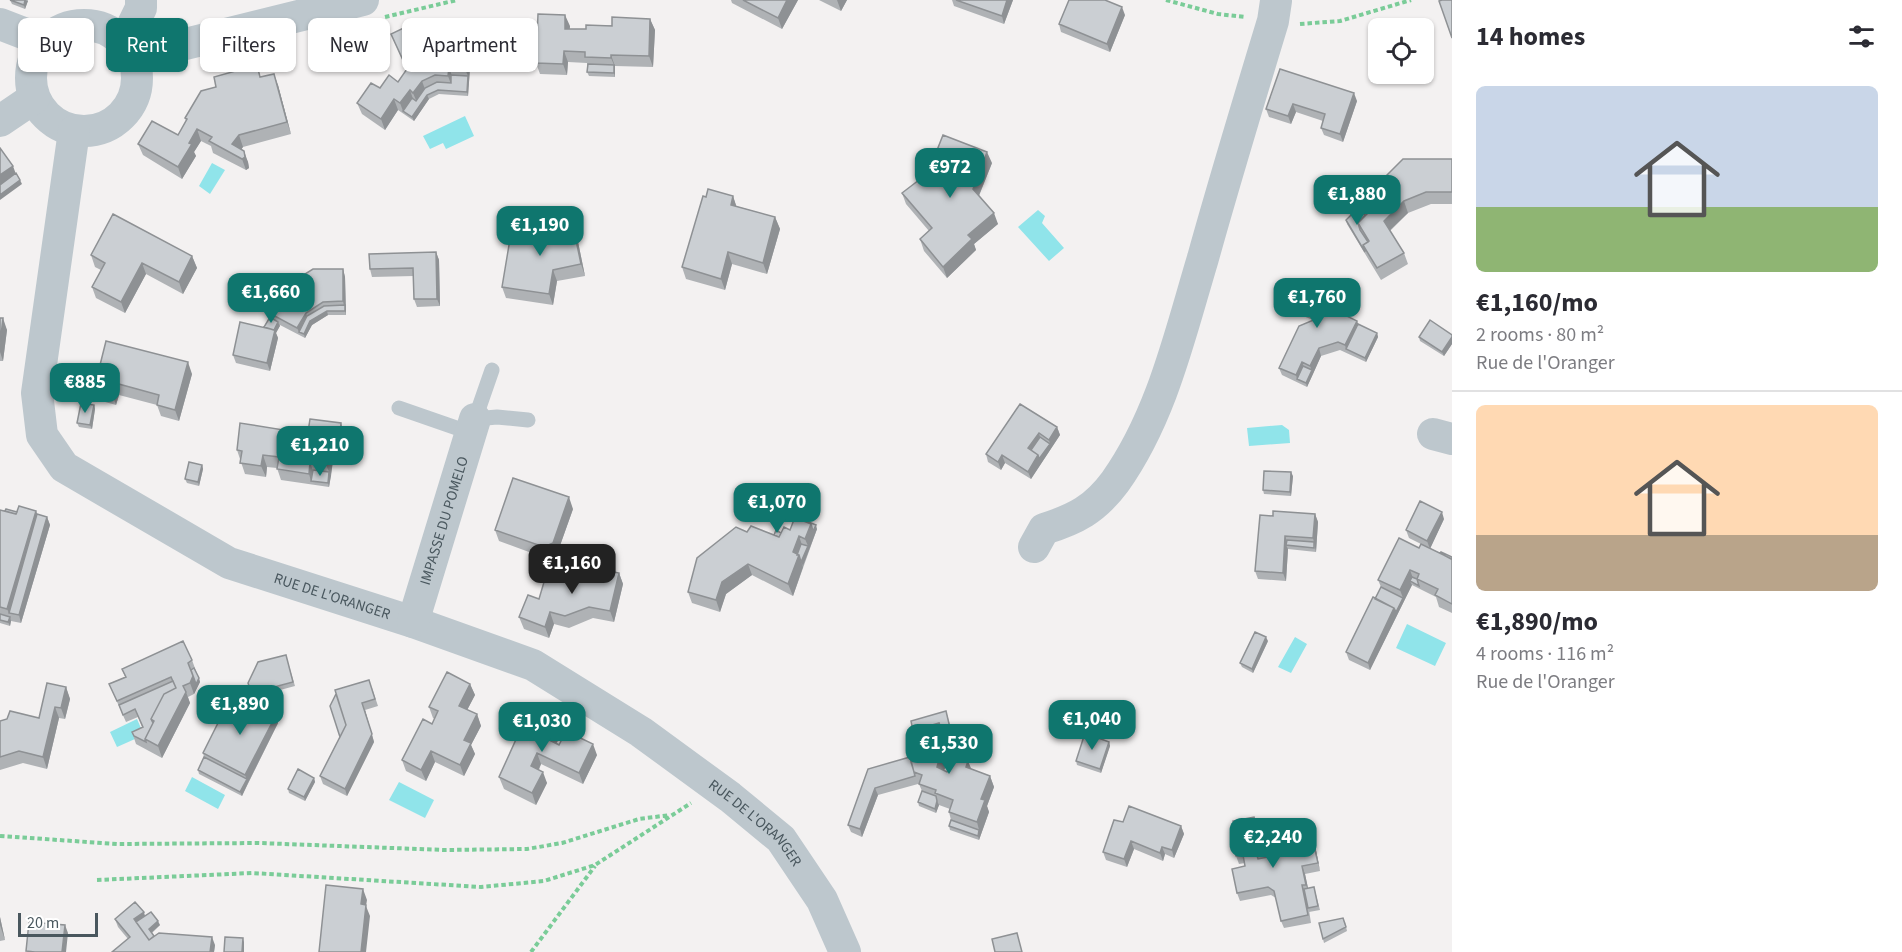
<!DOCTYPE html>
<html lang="en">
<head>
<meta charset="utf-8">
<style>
	:root { --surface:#fff; --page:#f7f7f7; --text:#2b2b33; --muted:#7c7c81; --line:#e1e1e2; --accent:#0f766e }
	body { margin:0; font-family:"Source Sans 3",sans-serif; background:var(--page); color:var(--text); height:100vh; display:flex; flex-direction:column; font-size:22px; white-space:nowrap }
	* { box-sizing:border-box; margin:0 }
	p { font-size:20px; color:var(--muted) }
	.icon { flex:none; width:33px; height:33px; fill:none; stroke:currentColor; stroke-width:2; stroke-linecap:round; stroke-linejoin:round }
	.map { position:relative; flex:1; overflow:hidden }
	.drawer { display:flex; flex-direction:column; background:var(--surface); width:450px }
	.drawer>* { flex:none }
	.guide { position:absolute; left:18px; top:18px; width:570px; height:54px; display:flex; gap:12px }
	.controls { position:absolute; left:1368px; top:18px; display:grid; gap:12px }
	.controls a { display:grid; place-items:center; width:66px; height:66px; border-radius:9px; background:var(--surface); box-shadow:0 2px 4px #0004; font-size:30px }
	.scale { position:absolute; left:18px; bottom:15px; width:80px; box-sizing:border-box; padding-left:6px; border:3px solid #49575e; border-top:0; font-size:16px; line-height:21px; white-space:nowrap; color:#49575e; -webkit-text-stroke:4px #fff; paint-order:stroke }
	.price { position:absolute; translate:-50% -51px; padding:0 14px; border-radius:12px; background:var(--accent); color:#fff; font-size:20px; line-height:39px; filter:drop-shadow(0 2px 3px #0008) }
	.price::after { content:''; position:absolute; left:50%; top:36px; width:18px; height:14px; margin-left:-9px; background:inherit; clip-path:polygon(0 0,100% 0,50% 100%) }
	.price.active { background:#222; color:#fff }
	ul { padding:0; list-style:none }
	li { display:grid; align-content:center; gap:12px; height:318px; padding:0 24px }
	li+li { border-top:2px solid var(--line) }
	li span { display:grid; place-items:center; height:186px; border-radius:9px; color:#555 }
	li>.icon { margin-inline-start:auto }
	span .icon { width:108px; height:108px; fill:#fffc; stroke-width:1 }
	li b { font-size:26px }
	h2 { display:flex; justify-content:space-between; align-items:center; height:72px; padding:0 24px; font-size:26px }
	.pill { padding:0 21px; border-radius:9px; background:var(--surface); box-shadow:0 2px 4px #0004; font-size:21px; line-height:54px }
	.pill.active { background:var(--accent); color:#fff }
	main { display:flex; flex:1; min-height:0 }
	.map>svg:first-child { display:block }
	.water { fill:#90e4ea }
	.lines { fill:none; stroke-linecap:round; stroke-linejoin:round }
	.path { stroke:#7acc98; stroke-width:4; stroke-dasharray:4.5 3; stroke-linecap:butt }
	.service { stroke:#bdc7cd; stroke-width:15 }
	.minor { stroke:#bdc7cd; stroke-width:32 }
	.wall { fill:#afb2b5 }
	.shaded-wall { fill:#8e9194 }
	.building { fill:#cbcfd3; stroke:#8e9194; stroke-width:1.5 }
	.labels { text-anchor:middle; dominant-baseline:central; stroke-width:4.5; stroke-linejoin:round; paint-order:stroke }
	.street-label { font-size:15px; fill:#49575e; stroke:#fff }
</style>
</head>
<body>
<main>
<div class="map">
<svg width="1452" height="952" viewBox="0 0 1452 952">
	<rect width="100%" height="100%" fill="#f3f1f1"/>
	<path class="water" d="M465,116L474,136L446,149L443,143L430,149L423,136Z
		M212,163L225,170L210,194L199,186Z
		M1038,210L1045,216L1042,223L1064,248L1049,261L1018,227Z
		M1282,425L1289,430L1290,443L1249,446L1247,428Z
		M1407,624L1446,643L1435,666L1396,648Z
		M1295,637L1307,644L1291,673L1278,667Z
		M137,719L144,735L117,747L110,732Z
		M192,777L225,795L218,809L185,791Z
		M399,782L434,800L425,818L389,800Z"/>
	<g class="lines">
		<path class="path" d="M1166,0L1218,14L1245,17
			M385,17L457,0
			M1300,24L1340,21L1411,0
			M0,836L117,844L259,843L445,850L527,849L562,843L639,819L670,815
			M97,880L252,873L481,887L544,881L595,865L691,803
			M531,952L595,866"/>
		<path class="service" d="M492,370L475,419L497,417L528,420
			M399,408L471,433"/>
		<g class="minor">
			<path d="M0,24L44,41"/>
			<circle cx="84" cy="78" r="53"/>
			<path d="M124,43L141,8V0"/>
			<path d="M133,57L363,0"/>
			<path d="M0,121L34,98"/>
			<path id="s1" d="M74,131L37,393L42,435L64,467L229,563L413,622L533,665L641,732L730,797L781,839L822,900L845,952"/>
			<path d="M1433,434L1452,439"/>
			<path d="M1034,547L1044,529C1076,519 1095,509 1115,482C1162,416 1180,334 1203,258C1225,179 1249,100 1273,21L1276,1"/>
			<path id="s2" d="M413,622L475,419"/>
		</g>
	</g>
	<path class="wall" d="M10,0H28L25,9L12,4Z
		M731,0H798L782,29L732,3Z
		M819,0H847L841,11Z
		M952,0H1013L1004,24L954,6Z
		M1125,15L1110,52L1061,32L1059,24Z
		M650,19L655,30L653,67L615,66V77L589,76L587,72V63L568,62L567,75L540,74L536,63L570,26L569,29H586Z
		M391,34L424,39L467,42L471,54L468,96L439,94L429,99L414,121L398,110L385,130L362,114L357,103L380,88L398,82L407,70Z
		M1280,69L1357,101L1343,142L1324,135L1321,128L1323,121L1296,112L1291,124L1269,117L1266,109Z
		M261,77L278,85L291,134L243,147L241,149L248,162L249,168L246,170L213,153L211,146L201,141L194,152L196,156L182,179L143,155L138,144L178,135L186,121L185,118Z
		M1452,159V204H1431L1408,213L1390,231L1404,253L1408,264L1381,280L1347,224L1346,220L1362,211L1359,203Z
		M992,163L979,196L998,224L974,244L976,250L947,278L924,251L920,239L929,231L906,204L902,193Z
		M733,196L736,206L775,217L780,229L767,274L732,264L725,290L686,279L682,267L706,197Z
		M576,232L585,276L557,281L553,305L506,298L502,287Z
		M436,252L439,260L440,306L417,307L414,299V276L372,277L370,269Z
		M91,255L192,256L197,268L183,294L146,274L125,313L96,298L92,287L101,270L95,267Z
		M343,269L345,277L346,315H328L312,325L305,338L280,325L276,333L278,338L270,371L236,363L233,355L264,327L270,317L269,313Z
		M1338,293L1340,301L1334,314L1377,333L1378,337L1366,362L1340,350L1321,356L1307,387L1282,375L1279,368L1313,320L1303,316L1300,308Z
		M0,318L7,330L3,361H0Z
		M1452,335V344L1444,356L1420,341L1419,337Z
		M106,341L192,374L179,421L161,416L157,405L119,395L116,405L98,400L94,389Z
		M1020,404L1057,427L1060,435L1031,479L1005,463L1001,470L988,462L986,454Z
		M94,405L95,409L92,429L79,427L77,423Z
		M345,435L343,455L334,453L329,487L281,480L277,468L267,467L266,477L245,474L237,450L286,436L300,438L302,445H306Z
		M202,465L203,469L199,486L187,483L185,479Z
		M1293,476L1291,496L1264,494L1263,490Z
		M573,509L557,554L548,559L499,541L495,530Z
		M0,510L17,512L36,511L37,514L47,517L50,525L21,623L11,621L10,626L0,623Z
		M1315,514L1318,522L1316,552L1288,549L1286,581L1258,579L1255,571L1273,516Z
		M1444,519L1430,548L1440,553L1452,557V613L1439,607L1436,597L1412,585L1370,670L1349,660L1346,652L1381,587L1378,580L1419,548L1421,544L1409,538L1406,530Z
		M817,529L793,596L752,575L726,594L720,612L692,603L688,592L747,532L774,535L790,530Z
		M619,573L623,584L614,622L593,618L569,628L554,624L549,638L524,629L519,617L539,599Z
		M1268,641L1253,673L1242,667L1240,663Z
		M287,659L295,686L269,693L261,708L278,723L242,796L199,774L198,770L204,757L203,753L242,728L249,715L232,707L229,700L250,688Z
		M192,660L200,682L194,694L188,697L190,703L162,758L136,744L132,732L142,727L138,717L126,722L109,684L125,677L122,669Z
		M470,684L475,695L467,710L477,714L481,726L471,745L475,754L464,776L435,762L426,781L406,771L402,760L432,724L435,719L433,718L429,707Z
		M66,687L70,699L65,719L59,718L47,769L23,763L0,770V721L39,718Z
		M372,688L378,706L365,710L374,742L347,796L323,784L320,776L340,737Z
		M946,711L952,732L943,734L949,756L942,758L945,768L944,770L947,772L971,769L990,776L994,787L987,806L989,812L979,840L950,830L949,826L951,820L949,812L950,809L939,805L936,813L919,806L918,802L922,791L919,784H918L878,795L862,837L851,832L848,825L868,769L920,759Z
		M531,727L561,734L557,743L597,755L583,784L541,764L539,770L547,783L536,805L504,789L499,777Z
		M1109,742L1110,746L1101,773L1077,765L1076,761Z
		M314,778L315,782L305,801L289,793L288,789Z
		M1254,817L1257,825L1264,858L1288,853L1315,845L1320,871L1305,874L1308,888L1314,887L1320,910L1309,912V910L1311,923L1284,928L1281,921L1276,898L1271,895L1240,901L1237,893L1245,866V863L1239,864L1236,856V834Z
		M1123,822L1181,826L1184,834L1174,858L1165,854L1163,861L1134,849L1127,867L1106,860L1103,852Z
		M145,916L160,925L152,933L154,936L215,945L214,952H112L128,939L118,927L115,919Z
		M0,917L5,940L0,941Z
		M1345,922L1347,931L1324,943L1323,939Z"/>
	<path class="shaded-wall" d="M25,0L28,1L25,9L24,5Z
		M787,0H798L782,29L778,18Z
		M837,0H847L841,11Z
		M1007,0H1013L1004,24L1002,16Z
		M1122,7L1125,15L1110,52L1107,44Z
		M565,15L570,26L569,40L565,29Z
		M650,19L655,30L653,67L649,56Z
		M467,42L471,54L468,96L467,92L468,76L465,69Z
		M564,51L568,62L567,75L563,64Z
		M611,55L615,66V77L614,73V65L611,58Z
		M449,67L453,79L452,87L448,76Z
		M274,74L278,85L291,134L287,122Z
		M422,81L426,92L418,105L413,93Z
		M410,90L414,102L403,111L400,103Z
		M1354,93L1357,101L1343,142L1340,134Z
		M427,95L429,99L414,121L412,117Z
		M394,99L398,110L385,130L381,119Z
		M1293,104L1296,112L1291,124L1288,116Z
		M197,129L201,141L194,152L196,156L182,179L178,167L189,143Z
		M239,135L243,147L237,156L232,144Z
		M244,151L248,162L249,168L246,170L242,159Z
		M987,152L992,163L977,200L973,189Z
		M13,166L17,177L0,190V175Z
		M20,180L22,184L0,200V195Z
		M733,196L737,208L731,205Z
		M1404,201L1408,213L1388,232L1384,221Z
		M994,213L998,224L974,244L976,250L947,278L943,267L968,235Z
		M775,217L780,229L767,274L763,263Z
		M572,221L576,232L585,276L581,264Z
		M436,252L439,260L440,306L437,299Z
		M728,252L732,264L725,290L721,279Z
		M192,256L197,268L183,294L179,282Z
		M142,263L146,274L125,313L121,302Z
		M343,269L345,277L346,315L343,301Z
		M553,270L557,281L553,305L549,294Z
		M1338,293L1340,301L1333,316L1330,309Z
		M327,311L328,315L312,325L305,338L304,334L310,321Z
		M306,313L308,320L299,332L297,328Z
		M3,318L7,330L3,361L0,352V344Z
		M1357,321L1360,328L1346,349L1345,345Z
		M278,322L280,326L276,333L278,338L270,371L267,363L272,333Z
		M1377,333L1378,337L1366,362L1365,358Z
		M1452,337V344L1444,356L1442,352Z
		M1319,348L1321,356L1313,374L1310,366Z
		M188,362L192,374L179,421L175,410Z
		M1302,362L1305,370L1297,379L1296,375Z
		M1312,370L1313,374L1307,387L1306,383Z
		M115,383L119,395L116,405L112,394Z
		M94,405L95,409L92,429L90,425Z
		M341,423L345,435L343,455L339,444Z
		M1057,427L1060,435L1031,479L1028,472L1038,455L1050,444L1049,440Z
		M1039,433L1041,441L1033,454L1028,448Z
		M330,442L334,453L331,476L326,465Z
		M263,455L267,467L266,477L261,466Z
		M1002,455L1005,463L1001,470L998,462Z
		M310,462L314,474L311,481L309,474Z
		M202,465L203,469L199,486L198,482Z
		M329,472L331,476L329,487L328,483Z
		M1291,472L1293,476L1291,496L1290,492Z
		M569,497L573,509L557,554L553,543Z
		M36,511L40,522L9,613L7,609Z
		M1442,512L1444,519L1430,549L1427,541Z
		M1315,514L1318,522L1316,552L1313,538Z
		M47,517L50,525L21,623L19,615Z
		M811,524L816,525L817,529L803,566L801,562L808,546L805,539Z
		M799,536L803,548L799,557L803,567L793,596L788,584L793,552Z
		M1285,536L1288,544L1286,545L1288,549L1286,581L1283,573Z
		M748,564L752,575L726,594L720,612L716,600L722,582Z
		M1410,570L1414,581H1410L1412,585L1370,670L1368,663L1394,608L1403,598L1400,590Z
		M619,573L623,584L614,622L610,611Z
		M550,612L554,624L549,638L545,627Z
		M10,617L11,621L10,626L8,622Z
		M1266,637L1268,641L1253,673L1252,669Z
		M193,676L199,678L200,682L194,694L190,683Z
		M470,684L475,695L463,718L459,706Z
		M66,687L70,699L65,719L61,708Z
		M267,689L269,693L258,714L257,709Z
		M186,692L190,703L162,758L158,746Z
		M55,707L59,718L47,769L43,757Z
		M365,710L374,742L347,796L345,789Z
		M477,714L481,726L471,745L475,754L464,776L460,765L464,740Z
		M276,715L278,723L248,783L245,775Z
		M557,723L561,734L554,748L549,740Z
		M939,723L943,734L949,756L945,744Z
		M1109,742L1110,746L1101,773L1100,769Z
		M593,744L597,755L583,784L579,773Z
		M938,746L945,768L941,779L937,767Z
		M431,751L435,762L426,781L421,770Z
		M537,753L541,764L535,777L531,766Z
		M968,761L973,773L966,767Z
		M543,772L547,783L536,805L532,793Z
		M990,776L994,787L987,806L989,812L979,840L978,836L979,830L977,822L981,799Z
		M314,778L315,782L305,801L304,797Z
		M247,779L248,783L242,796L240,792Z
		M875,788L878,795L862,837L860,829Z
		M937,801L939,805L936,813L935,809Z
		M1254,817L1257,825L1264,858L1261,851Z
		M1181,826L1184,834L1174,858L1172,850Z
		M1312,837L1315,845L1320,871L1318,863Z
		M1131,841L1134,849L1127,867L1124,859Z
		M1162,847L1165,854L1163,861L1160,853Z
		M1302,866L1305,874L1309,893L1306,885Z
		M363,889L367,900L366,906L370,916L366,952H361V904Z
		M144,912L146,920L135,923L134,919Z
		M0,917L5,940L0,925Z
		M158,921L160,925L151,933L149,929Z
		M65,925L68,933L66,952H62Z
		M212,937L215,945L214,952H210Z
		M243,938L244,942V952H242Z"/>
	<path class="building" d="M10,0H25L24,5Z
		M743,0H787L778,18Z
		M956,0H1007L1002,16Z
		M1069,0H1105L1122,7L1107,44L1059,24Z
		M1442,0H1452V38L1439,1Z
		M538,14L565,15V29H586V25L612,26V17L650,19L649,56L611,55V58L585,57V52L564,51L563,64L536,63Z
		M416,22L424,39L467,42L465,69L449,67L448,76L435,75L422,81L413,93L410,90L400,103L394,99L381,119L357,103L371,83L380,88L389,75L398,82L407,69L391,34Z
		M588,64L614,65V73L587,72Z
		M257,65L260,77L274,74L287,122L239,135L232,144L244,151L245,157L242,159L209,141L212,137L197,129L189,143L192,144L178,167L138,144L152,121L178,135L187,119L185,118L201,91L216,87L214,77Z
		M1280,69L1354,93L1340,134L1321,128L1325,114L1293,104L1288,116L1266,109Z
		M451,75L468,76L467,92L438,90L427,95L412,117L403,111L412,98L416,101L425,88L437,82L451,83Z
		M943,135L987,152L973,189L994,213L968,235L972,239L943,267L920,239L932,228L902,193L928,173Z
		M0,148L13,166L0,175Z
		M1403,159H1452V192H1426L1404,201L1384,221L1404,253L1377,268L1363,245L1369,241L1358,223L1368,213L1359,203Z
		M16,173L20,180L0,195V185Z
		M708,189L733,196L731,205L775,217L763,263L728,252L721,279L682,267L703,196L706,197Z
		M1358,208L1365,215L1358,223L1360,230L1368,242L1363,245L1365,252L1346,220Z
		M113,214L192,256L179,282L142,263L121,302L92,287L105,263L91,255Z
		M572,221L581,264L553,270L549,294L502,287L511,233Z
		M436,252L437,299H414L413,268L370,269L369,254Z
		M313,269H343V301L323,302L306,313L297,328L269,313L281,289Z
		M1313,281L1338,293L1330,309L1332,314L1339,312L1357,321L1345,345L1338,342L1319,348L1310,366L1302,362L1296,375L1279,368L1299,326L1316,319L1315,315L1300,308Z
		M345,305V311H327L310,321L304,334L299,332L307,316L324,306Z
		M270,317L278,322L274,330L264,327Z
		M0,318H3L0,344Z
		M1430,320L1452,335V337L1442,352L1419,337Z
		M240,322L275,330L267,363L233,355Z
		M1358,324L1377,333L1365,358L1346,349Z
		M106,341L188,362L175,410L157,405L159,395L115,383L112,394L94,389Z
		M1303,366L1312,370L1306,383L1297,379Z
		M81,403L94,405L90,425L77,423Z
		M1020,404L1057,427L1049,440L1039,433L1028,448L1038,455L1028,472L1002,455L998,462L986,454Z
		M310,419L341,423L339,444L330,442L326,465L310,462L309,474L277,469L279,457L263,455L261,466L240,463L242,451L237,450L240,423L284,430L283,436L300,438L299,444L306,445Z
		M1040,437L1050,444L1039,459L1038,455L1031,450Z
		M189,462L202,465L198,482L185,479Z
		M313,470L329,472L328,483L311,481Z
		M1264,471L1291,472L1290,492L1263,490Z
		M513,478L569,497L553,543L544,547L495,530Z
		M1420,501L1442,512L1427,541L1406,530Z
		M19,506L36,511L7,609L0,607V510L16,514Z
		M6,509L17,512L16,514L5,511Z
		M1273,511L1315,514L1313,538L1285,536L1283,573L1255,571L1260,515L1273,516Z
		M37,514L47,517L19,615L9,613Z
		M795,517L811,524L805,539L799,536L793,552L799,555L788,584L748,564L722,582L716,600L688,592L697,558L736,527L747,532L751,526L779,537L784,527L790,530Z
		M801,520V519L816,525L813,531L811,524Z
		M776,530L781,533L779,537L774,535Z
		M1399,538L1419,548L1421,544L1452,559V604L1435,595L1438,589L1417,579L1419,574L1410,570L1400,590L1378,580Z
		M1287,540L1314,542V548L1286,545Z
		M801,544L808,546L801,562L799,555H797Z
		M1441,552L1452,557L1451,559L1440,553Z
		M586,566L619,573L610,611L589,607L565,616L550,612L545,627L519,617L528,595L539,599L544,582Z
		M1412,577L1417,579L1419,586L1410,581Z
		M1381,587L1403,598L1396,612L1394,608L1375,599Z
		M1373,597L1394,608L1368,663L1346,652Z
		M0,614L10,617L8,622L0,620Z
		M1255,632L1266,637L1252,669L1240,663Z
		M183,641L192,660L188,663L193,676L190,683L183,686L186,692L158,746L145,739L154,721L151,719L164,694L176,688L171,677L117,701L109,684L126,677L122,669Z
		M286,655L293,682L267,689L258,707L256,706L248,683L258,662Z
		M194,668L199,678L196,684L191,670Z
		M447,672L470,684L459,706L477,714L464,740L471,743L460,765L431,751L421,770L402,760L423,719L432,724L438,711L429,707Z
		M369,680L375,699L362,703L372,734L345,789L320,776L346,725L335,690Z
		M173,681L176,688L164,694L151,719L153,723L145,739L146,742L134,736L132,732L143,727L135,709L123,715L119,705Z
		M47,683L66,687L61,708L55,707L43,757L19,751L0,757V721L7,719L10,711L39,718Z
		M250,688L256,706L276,715L245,775L203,753L221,717L242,728L251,710L229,700Z
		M336,694L346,725L340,737L330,706Z
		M946,711L950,728L942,730L939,723L913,731L911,721Z
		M537,713L557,723L549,740L559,745L566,731L593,744L579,773L537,753L531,766L543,772L532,793L499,777L523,724L531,727Z
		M939,723L945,744L938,746L940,756L937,767L947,772L953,756L968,761L966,767L990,776L981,799L985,800L977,822L949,812L953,800L935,793L936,790L919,784L922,775L914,772L911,762L921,759L912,731Z
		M1085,733L1109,742L1100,769L1076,761Z
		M204,757L247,779L240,792L198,770Z
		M910,757L915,776L875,788L860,829L848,825L868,769Z
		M298,769L314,778L304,797L288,789Z
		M922,791L936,796L937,801L935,809L918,802Z
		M1129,806L1181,826L1172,850L1162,847L1160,853L1131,841L1124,859L1103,852L1114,820L1123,822Z
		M1254,817L1261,851L1256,852L1258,859L1288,853L1286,843L1312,837L1318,863L1302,866L1306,885H1302L1308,915L1281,921L1274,891L1268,887L1237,893L1232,869L1245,866L1243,855L1236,856L1232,835L1236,834L1233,821Z
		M951,820L979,830L978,836L949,826Z
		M326,885L363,889L361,904L366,905L361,952H319Z
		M1314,887L1318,906L1308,908L1304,889Z
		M135,902L144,912L134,919L149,940L159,933L212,937L210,952H112L130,937L115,919Z
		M151,912L158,921L149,929L154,936L149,940L136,922Z
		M1343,918L1346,927L1323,939L1319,923Z
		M29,922L65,925L62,952H35L26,951Z
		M1017,933L1022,952H995L992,939Z
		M225,937L243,938L242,952H224Z"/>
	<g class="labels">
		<g class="street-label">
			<text stroke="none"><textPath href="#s2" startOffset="106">IMPASSE DU POMELO</textPath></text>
			<text stroke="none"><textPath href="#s1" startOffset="645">RUE DE L'ORANGER</textPath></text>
			<text stroke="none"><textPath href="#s1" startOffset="1131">RUE DE L'ORANGER</textPath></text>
		</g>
	</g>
</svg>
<div class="controls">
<a><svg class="icon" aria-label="locate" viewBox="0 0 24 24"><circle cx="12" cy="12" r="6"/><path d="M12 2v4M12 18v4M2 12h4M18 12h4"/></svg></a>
</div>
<div class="scale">20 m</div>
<b class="price" style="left:950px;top:199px">€972</b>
<b class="price" style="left:1357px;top:226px">€1,880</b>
<b class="price" style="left:540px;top:257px">€1,190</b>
<b class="price" style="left:271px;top:324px">€1,660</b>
<b class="price" style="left:1317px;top:329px">€1,760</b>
<b class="price" style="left:85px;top:414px">€885</b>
<b class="price" style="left:320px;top:477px">€1,210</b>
<b class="price" style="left:777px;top:534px">€1,070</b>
<b class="price active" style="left:572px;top:595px">€1,160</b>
<b class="price" style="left:240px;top:736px">€1,890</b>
<b class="price" style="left:1092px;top:751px">€1,040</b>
<b class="price" style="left:542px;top:753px">€1,030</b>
<b class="price" style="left:949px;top:775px">€1,530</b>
<b class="price" style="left:1273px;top:869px">€2,240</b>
<div class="guide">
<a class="pill">Buy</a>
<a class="pill active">Rent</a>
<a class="pill">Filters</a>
<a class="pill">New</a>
<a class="pill">Apartment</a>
</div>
</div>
<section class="drawer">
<h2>14 homes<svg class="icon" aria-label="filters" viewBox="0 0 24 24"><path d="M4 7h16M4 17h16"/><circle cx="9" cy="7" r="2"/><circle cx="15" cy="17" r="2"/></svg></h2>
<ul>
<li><span style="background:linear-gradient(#c9d6e8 65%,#8fb573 0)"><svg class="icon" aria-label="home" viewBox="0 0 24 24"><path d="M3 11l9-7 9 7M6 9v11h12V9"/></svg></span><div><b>€1,160/mo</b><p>2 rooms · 80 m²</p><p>Rue de l'Oranger</p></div></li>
<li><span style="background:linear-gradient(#ffd9b3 70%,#b9a48a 0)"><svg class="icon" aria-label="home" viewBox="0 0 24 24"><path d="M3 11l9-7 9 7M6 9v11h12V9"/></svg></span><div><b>€1,890/mo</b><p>4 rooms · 116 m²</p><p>Rue de l'Oranger</p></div></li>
</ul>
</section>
</main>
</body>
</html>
